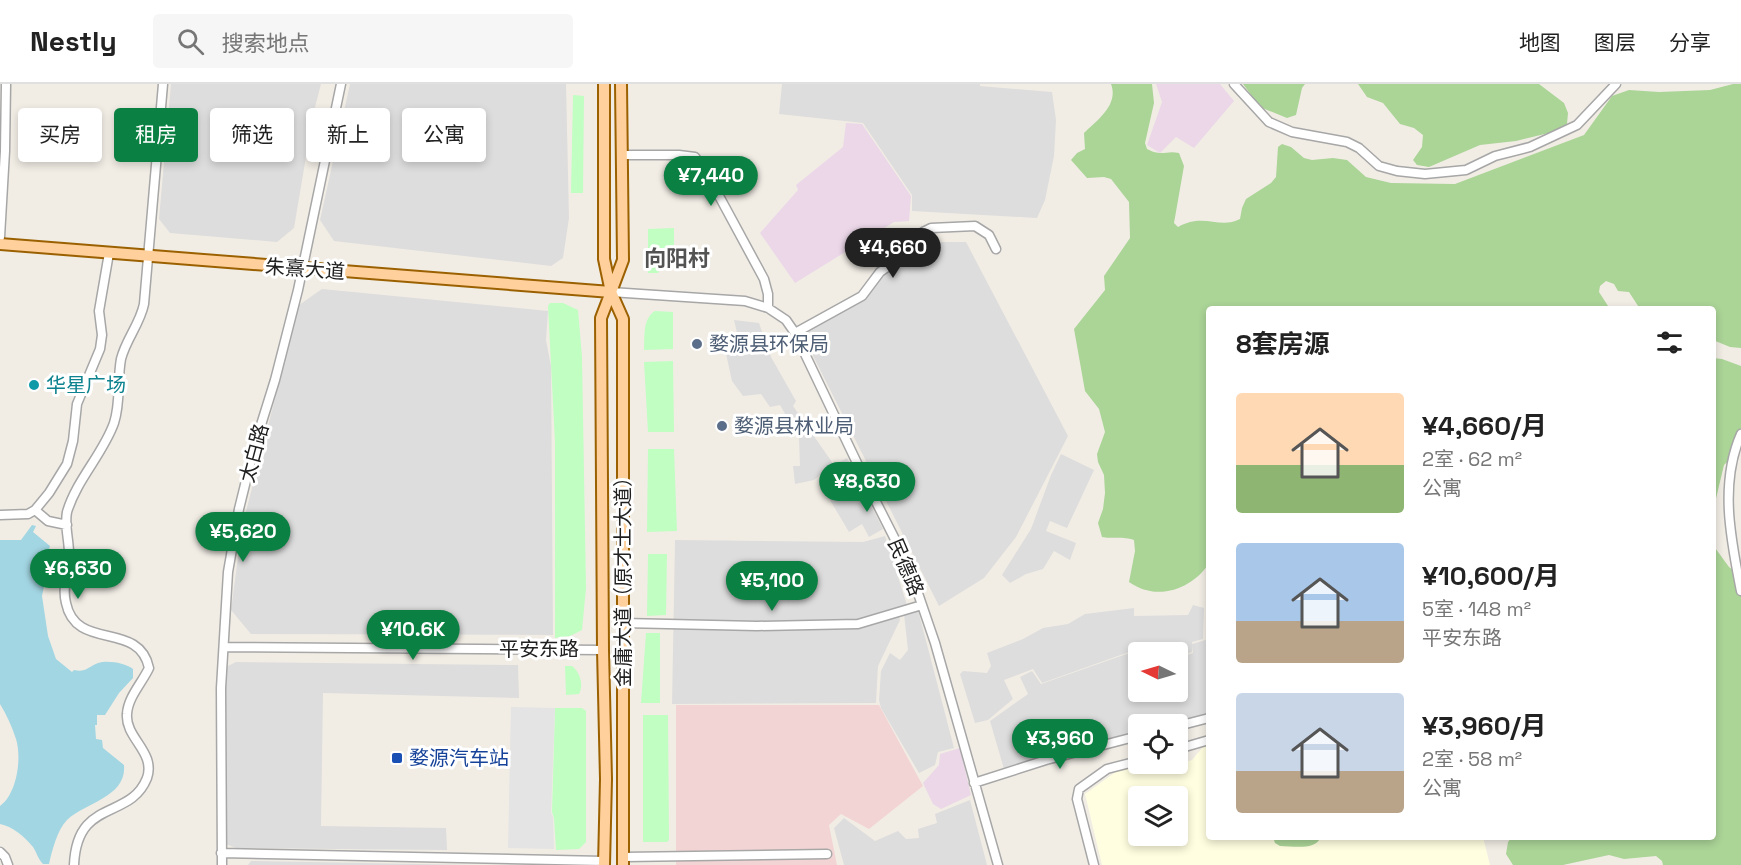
<!DOCTYPE html>
<html lang="zh">
<head>
<meta charset="utf-8">
<style>
	:root { --surface:#fff; --page:#f6f6f6; --text:#222; --muted:#767676; --line:#e0e0e0; --accent:#0b8043 }
	body { margin:0; font-family:"Space Grotesk","Noto Sans SC",sans-serif; background:var(--page); color:var(--text); height:100vh; display:flex; flex-direction:column; font-size:22px; white-space:nowrap }
	* { box-sizing:border-box; margin:0 }
	p { font-size:20px; color:var(--muted) }
	.icon { flex:none; width:33px; height:33px; fill:none; stroke:currentColor; stroke-width:2; stroke-linecap:round; stroke-linejoin:round }
	.map { position:relative; flex:1; overflow:hidden }
	.panel { position:absolute; left:1206px; top:222px; width:510px; height:534px; display:flex; flex-direction:column; background:var(--surface); border-radius:6px; box-shadow:0 3px 9px #0003 }
	.panel>* { flex:none }
	.banner { position:absolute; left:18px; top:24px; width:570px; height:54px; display:flex; gap:12px }
	.needle { width:39px; rotate:275deg }
	.tools { position:absolute; left:1128px; top:558px; display:grid; gap:12px }
	.tools a { display:grid; place-items:center; width:60px; height:60px; border-radius:6px; background:var(--surface); box-shadow:0 3px 9px #0003; font-size:30px }
	.price { position:absolute; translate:-50% -51px; padding:0 14px; border-radius:21px; background:var(--accent); color:#fff; font-size:20px; line-height:39px; filter:drop-shadow(0 2px 3px #0008) }
	.price::after { content:''; position:absolute; left:50%; top:36px; width:18px; height:14px; margin-left:-9px; background:inherit; clip-path:polygon(0 0,100% 0,50% 100%) }
	.price.current { background:#222; color:#fff }
	ul { padding:0; list-style:none }
	li { display:flex; align-items:center; gap:18px; height:150px; padding:0 30px }
	li span { display:grid; place-items:center; flex:none; width:168px; height:120px; border-radius:6px; color:#555 }
	li>.icon { margin-inline-start:auto }
	span .icon { width:72px; height:72px; fill:#fffc; stroke-width:1 }
	li b { font-size:26px }
	h2 { display:flex; justify-content:space-between; align-items:center; height:72px; padding:0 30px; font-size:26px }
	.pill { padding:0 21px; border-radius:6px; background:var(--surface); box-shadow:0 3px 9px #0003; font-size:21px; line-height:54px }
	.pill.current { background:var(--accent); color:#fff }
	header { display:flex; align-items:center; gap:36px; box-sizing:border-box; height:84px; padding:0 30px; background:var(--surface); border-bottom:2px solid var(--line) }
	header strong { font-size:28px }
	nav { display:flex; gap:33px; margin-inline-start:auto; font-size:21px }
	.search { width:420px; height:54px; background:var(--page); display:flex; align-items:center; gap:15px; box-sizing:border-box; padding:0 21px; border-radius:6px; color:var(--muted); font-size:22px }
	.map>svg:first-child { display:block }
	.residential { fill:#dedddd }
	.commercial { fill:#f3d4d4 }
	.industrial { fill:#ebd7e8 }
	.education { fill:#fffee0; fill-rule:evenodd }
	.forest { fill:#abd497 }
	.park { fill:#c0fec2 }
	.parking { fill:#e4e4e4 }
	.water { fill:#a2d6e2 }
	.lines { fill:none; stroke-linecap:round; stroke-linejoin:round }
	.minor-casing { stroke:#a7a7a7; stroke-width:11 }
	.major-casing { stroke:#9b6100; stroke-width:14 }
	.minor { stroke:#fff; stroke-width:8 }
	.major { stroke:#ffd09c; stroke-width:10 }
	.service-dot { fill:#5c6f8a; stroke:#fff; stroke-width:2 }
	.culture-dot { fill:#0f9aa8; stroke:#fff; stroke-width:2 }
	.transit-dot { fill:#1a4fb4; stroke:#fff; stroke-width:2 }
	.labels { text-anchor:middle; dominant-baseline:central; stroke-width:6; stroke-linejoin:round; paint-order:stroke }
	.street-label { font-size:20px; fill:#202020; stroke:#fff }
	.service-label { font-size:20px; fill:#4e5e75; stroke:#fff; text-anchor:start }
	.culture-label { font-size:20px; fill:#0d838f; stroke:#fff; text-anchor:start }
	.transit-label { font-size:20px; fill:#164399; stroke:#fff; text-anchor:start }
	.quarter-label { font-size:22px; font-weight:bold; fill:#535353; stroke:#fff }
</style>
</head>
<body>
<header>
<strong>Nestly</strong>
<div class="search"><svg class="icon" aria-label="search" viewBox="0 0 24 24"><circle cx="10" cy="10" r="6"/><path d="M15 15l6 6"/></svg>搜索地点</div>
<nav><a>地图</a><a>图层</a><a>分享</a></nav>
</header>
<div class="map">
<svg width="1741" height="781" viewBox="0 0 1741 781">
	<rect width="100%" height="100%" fill="#f1ede5"/>
	<path class="residential" d="M171,0H321L313,31L294,144L277,158L170,149L159,135Z
		M350,0H566L569,134L563,174L551,182L334,157L320,136Z
		M782,0H980V2L1052,8L1056,36L1054,72L1045,116L1037,134L912,127V111L863,39L779,30Z
		M929,158H966L1068,352L1016,453L984,494L939,522L802,250L868,210L881,188Z
		M322,205L548,227L546,256L551,282L553,551L251,550L231,526L242,443L299,221Z
		M734,236L759,239L771,273L796,317L793,322L834,381L847,374L883,445L869,453L862,440L849,448L827,411L836,405L824,388L814,396L795,400L793,382H800L799,354L780,321L770,323L761,310L743,312L732,297L723,256L738,253Z
		M1061,370L1094,386L1067,444L1050,437L1046,447L1076,459L1070,476L1054,467L1043,485L1026,490L1010,499L1002,491L1031,445L1051,391Z
		M885,452L907,521L897,525L900,536L878,582L876,619L672,620L675,456L863,458Z
		M1193,521L1204,524L1203,555L1192,558V560L1209,555V629L1166,640H1138V648L1004,685L990,637L1028,610L1020,593L1032,587L1041,600L1155,560L1159,568H1138V608H1178V574L1193,569V562L1192,568L1178,572V568H1162L1157,558L1042,599L1033,585L1004,596L1013,615L988,636L975,639L960,590L963,587L987,589L991,582L987,569L1023,555L1043,544L1068,540L1085,530L1134,524V532L1188,531Z
		M918,526L954,664L938,668L935,681L919,689L881,624L879,616L881,587L890,569L900,576L908,566L904,530Z
		M236,578L518,581L519,614L323,609L321,742L446,744L447,766L236,764L226,760V583Z
		M970,716L987,781H844L834,744L844,734L875,757L898,747L906,755L919,754L918,745L937,739L935,730Z
		M251,777L473,781H248Z"/>
	<path class="commercial" d="M676,621H879L923,702L869,745L841,730L829,741L837,781H676Z"/>
	<path class="industrial" d="M1156,0H1220L1234,17L1194,64L1176,53L1160,69L1147,61L1162,18Z
		M846,39L862,40L911,112L909,137L894,138L795,199L760,149L798,106L796,101L843,63Z
		M960,664L971,711L941,725L933,720L923,699L939,681L940,670Z"/>
	<path class="education" d="M1209,662V753H1483L1490,781H1102L1085,710L1117,687L1127,684L1144,689L1192,676L1203,663ZM1138,712H1178V752H1138Z"/>
	<path class="forest" d="M1111,0H1152L1154,19L1145,59L1147,65C1162,73 1166,66 1179,69L1184,82L1174,139L1178,143C1204,128 1219,146 1240,135L1242,124L1246,115L1271,99L1276,93L1278,63L1282,60L1291,63L1304,74L1312,76L1333,74L1347,76L1366,93L1391,99L1455,100L1584,51L1612,12L1629,6L1659,8L1710,6L1733,0H1741V264L1730,263L1713,256V225H1640L1629,208L1618,207L1614,200L1606,197L1600,202L1599,208L1610,225H1209V479C1197,499 1170,513 1146,506C1140,505 1134,501 1129,498L1135,467L1134,456C1123,452 1113,455 1102,453L1098,439L1103,425L1105,409L1104,391L1098,378L1097,370L1105,348L1099,325L1085,307L1074,245L1105,206L1104,192L1130,154L1129,118L1111,95L1104,93L1087,94L1071,76L1077,69L1085,65L1084,49C1097,36 1119,21 1111,0Z
		M1243,0H1305L1302,4L1296,31L1287,34L1260,23Z
		M1358,0H1539L1564,19L1568,29L1567,40L1553,48L1516,57L1480,61L1429,83L1417,81L1413,76L1422,63L1423,51L1414,44L1400,40L1383,19L1367,13Z
		M1713,274L1722,275L1741,282V348L1735,353L1733,372L1724,381L1713,427Z
		M1713,461L1729,483L1741,492V781H1663L1662,777L1656,772L1624,775L1609,771L1563,781H1513L1506,770L1508,758L1512,753H1713Z
		M1273,753H1321C1315,767 1293,762 1280,762L1275,759Z"/>
	<path class="park" d="M573,11L584,12L583,109H571Z
		M674,144V185L660,184L658,189H648V145Z
		M550,219H563L578,226L582,273L586,504L582,546L570,552L555,554V358L548,222Z
		M655,227L673,228V265L644,266C645,253 642,235 655,227Z
		M673,277L674,348H648L644,278Z
		M648,365H674L677,447L647,448Z
		M648,470H667L666,531L647,532Z
		M646,549H660V619H641Z
		M565,582H572C580,588 584,601 579,610L566,611Z
		M555,624H582L586,627V758L579,765L556,766L554,734L552,728Z
		M643,631H668L669,756L667,758H643Z"/>
	<path class="parking" d="M511,623L555,624L551,729L553,733L554,765L508,764Z"/>
	<path class="water" d="M32,441L36,442L33,448L50,462L48,469L47,488L42,512L48,552L56,575L72,588L74,586C85,589 88,583 98,579C108,576 125,579 133,585V594L119,609L105,631H97V641H95L96,655L102,656L103,664L124,681C127,713 86,718 67,736C57,746 52,767 49,780H43C38,775 37,769 33,763C25,753 12,742 0,740V722C17,710 22,674 16,655C12,643 7,631 0,620V456H21Z"/>
	<g class="lines">
		<g class="minor-casing">
			<path id="minor" d="M1234,0L1269,38L1292,48L1347,58L1359,64L1379,82L1397,87L1425,90L1466,86L1495,72L1530,63L1577,41L1616,0
				M622,71H679L695,73L705,86L764,195L768,210V224
				M0,153L5,67L6,0
				M611,208L745,217L768,224L786,236L795,249L868,402L909,483L935,559L998,781
				M795,249L862,212L880,188L913,165L923,148L931,144L975,142L989,151L996,165
				M1741,350C1719,400 1731,456 1741,507
				M35,426L48,437L67,441
				M0,431L28,430L35,426L49,409L67,380L73,357L77,320L100,265L102,251L99,227L109,169
				M623,539L757,542L858,540L922,521
				M224,563L603,566
				M1178,642L1209,634
				M1178,665L1209,656
				M974,699L1046,676L1138,652
				M0,768L5,773L8,781
				M221,769L604,777
				M624,773L827,770
				M74,781C77,713 130,737 147,694C156,668 125,654 127,630C128,613 142,599 149,584C139,536 76,568 66,519C62,504 68,489 69,474C70,459 64,442 67,428C77,395 103,370 114,339C121,318 117,296 121,275C126,255 140,240 144,220L163,0
				M222,781L221,604L228,488L239,425L255,360L275,296L298,206L341,0
				M1094,781L1077,715L1079,705L1107,685L1138,677"/>
		</g>
		<g class="major-casing">
			<path id="major" d="M604,0V175L611,208L601,234L603,566L606,695L604,781
				M621,0L623,176L611,208L623,235V781
				M0,160L611,208"/>
		</g>
		<use href="#minor" class="minor"/>
		<use href="#major" class="major"/>
	</g>
	<g class="service-dot">
		<circle cx="697" cy="260" r="6"/>
		<circle cx="722" cy="342" r="6"/>
	</g>
	<circle class="culture-dot" cx="34" cy="301" r="6"/>
	<rect class="transit-dot" x="391" y="668" width="12" height="12" rx="3"/>
	<g class="labels">
		<g class="street-label">
			<text transform="translate(305 185) rotate(4)">朱熹大道</text>
			<text transform="translate(254 369) rotate(-75)">太白路</text>
			<text transform="translate(906 483) rotate(67)">民德路</text>
			<text transform="translate(623 493) rotate(-90)">金庸大道（原才士大道）</text>
			<text x="539" y="565">平安东路</text>
		</g>
		<g class="service-label">
			<text x="709" y="260">婺源县环保局</text>
			<text x="734" y="342">婺源县林业局</text>
		</g>
		<g class="culture-label">
			<text x="46" y="301">华星广场</text>
		</g>
		<g class="transit-label">
			<text x="409" y="674">婺源汽车站</text>
		</g>
		<g class="quarter-label">
			<text x="677" y="174">向阳村</text>
		</g>
	</g>
</svg>
<div class="tools">
<a><svg class="needle" viewBox="-14 -14 28 28"><path d="M0-13l5 13h-10z" fill="#e53935"/><path d="M0 13l5-13h-10z" fill="#767676"/></svg></a>
<a><svg class="icon" aria-label="locate" viewBox="0 0 24 24"><circle cx="12" cy="12" r="6"/><path d="M12 2v4M12 18v4M2 12h4M18 12h4"/></svg></a>
<a><svg class="icon" aria-label="layers" viewBox="0 0 24 24"><path d="M12 4l9 5-9 5-9-5zM3 14l9 5 9-5"/></svg></a>
</div>
<b class="price" style="left:711px;top:123px">¥7,440</b>
<b class="price current" style="left:893px;top:195px">¥4,660</b>
<b class="price" style="left:867px;top:429px">¥8,630</b>
<b class="price" style="left:243px;top:479px">¥5,620</b>
<b class="price" style="left:78px;top:516px">¥6,630</b>
<b class="price" style="left:772px;top:528px">¥5,100</b>
<b class="price" style="left:413px;top:577px">¥10.6K</b>
<b class="price" style="left:1060px;top:686px">¥3,960</b>
<div class="banner">
<a class="pill">买房</a>
<a class="pill current">租房</a>
<a class="pill">筛选</a>
<a class="pill">新上</a>
<a class="pill">公寓</a>
</div>
<section class="panel">
<h2>8套房源<svg class="icon" aria-label="filters" viewBox="0 0 24 24"><path d="M4 7h16M4 17h16"/><circle cx="9" cy="7" r="2"/><circle cx="15" cy="17" r="2"/></svg></h2>
<ul>
<li><span style="background:linear-gradient(#ffd9b3 60%,#8fb573 0)"><svg class="icon" aria-label="home" viewBox="0 0 24 24"><path d="M3 11l9-7 9 7M6 9v11h12V9"/></svg></span><div><b>¥4,660/月</b><p>2室 · 62 m²</p><p>公寓</p></div></li>
<li><span style="background:linear-gradient(#a9c7e8 65%,#b9a48a 0)"><svg class="icon" aria-label="home" viewBox="0 0 24 24"><path d="M3 11l9-7 9 7M6 9v11h12V9"/></svg></span><div><b>¥10,600/月</b><p>5室 · 148 m²</p><p>平安东路</p></div></li>
<li><span style="background:linear-gradient(#c9d6e8 65%,#b9a48a 0)"><svg class="icon" aria-label="home" viewBox="0 0 24 24"><path d="M3 11l9-7 9 7M6 9v11h12V9"/></svg></span><div><b>¥3,960/月</b><p>2室 · 58 m²</p><p>公寓</p></div></li>
</ul>
</section>
</div>
</body>
</html>
